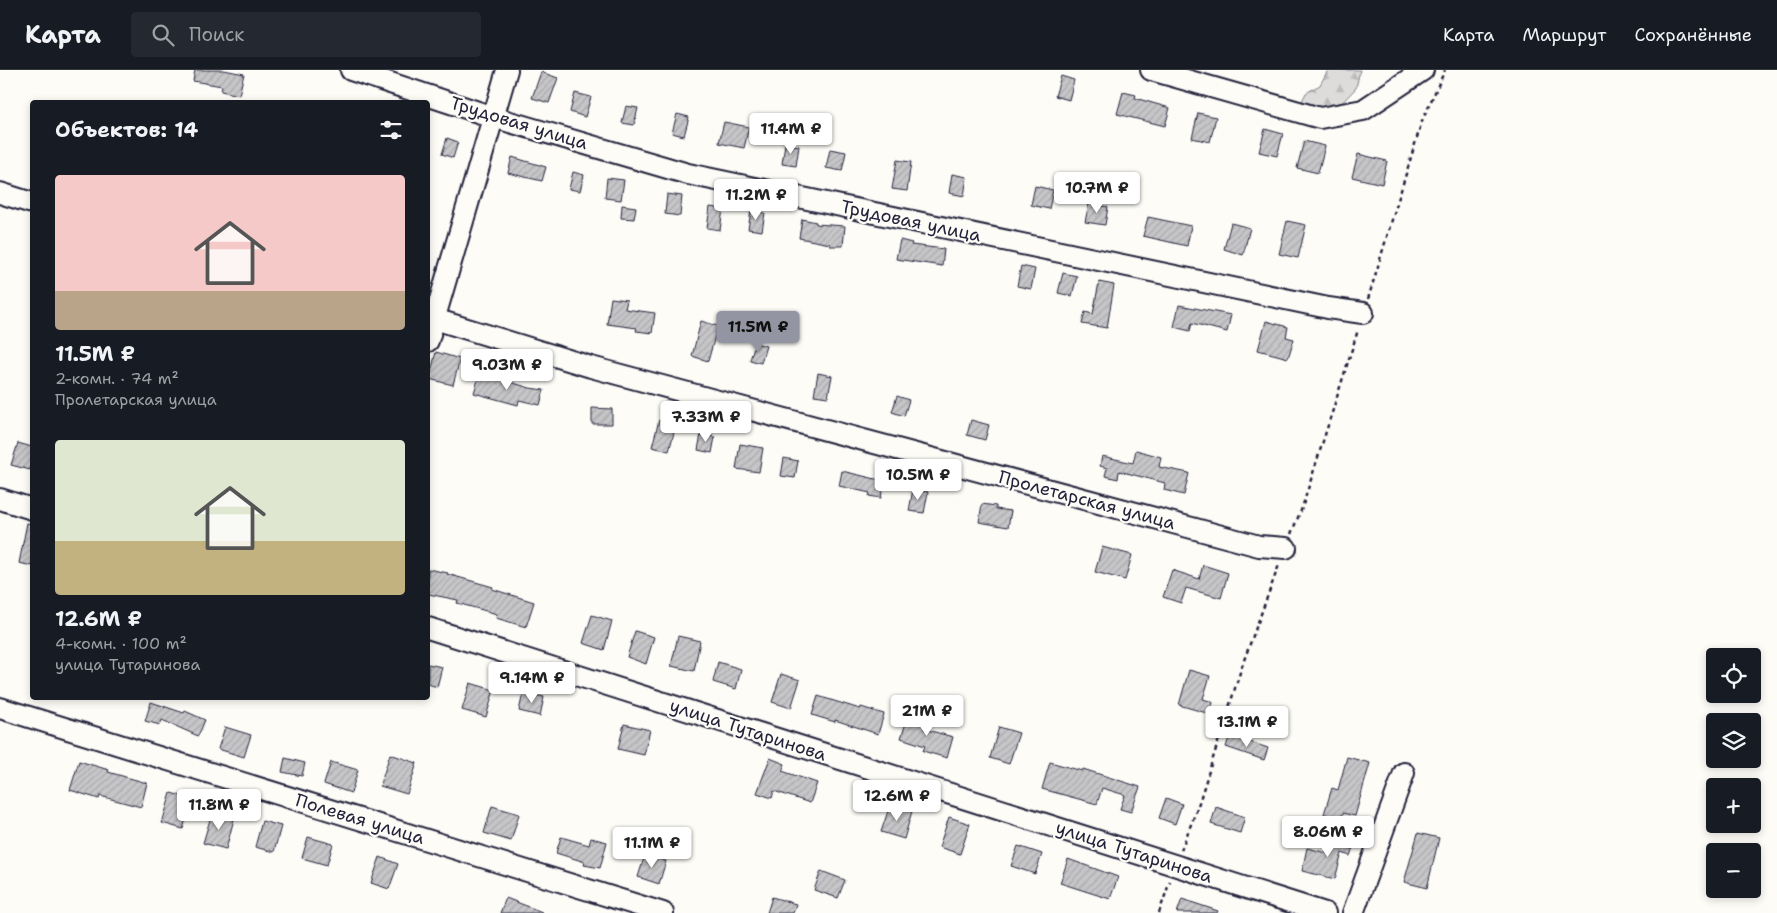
<!DOCTYPE html>
<html lang="ru">
<head>
<meta charset="utf-8">
<style>
	:root { --surface:#171b24; --page:#242831; --text:#f1f3f6; --muted:#9ea1a6; --line:#363941; --accent:#9495a2 }
	body { margin:0; font-family:"Shantell Sans",sans-serif; background:var(--page); color:var(--text); height:100vh; display:flex; flex-direction:column; font-size:19px; white-space:nowrap }
	* { box-sizing:border-box; margin:0 }
	p { font-size:16px; color:var(--muted) }
	.icon { flex:none; width:28px; height:28px; fill:none; stroke:currentColor; stroke-width:2; stroke-linecap:round; stroke-linejoin:round }
	.map { position:relative; flex:1; overflow:hidden }
	.side { position:absolute; left:30px; top:30px; width:400px; height:600px; display:flex; flex-direction:column; background:var(--surface); border-radius:5px; box-shadow:0 2px 8px #0003 }
	.side>* { flex:none }
	.fabs { position:absolute; left:1706px; top:578px; display:grid; gap:10px }
	.fabs a { display:grid; place-items:center; width:55px; height:55px; border-radius:5px; background:var(--surface); box-shadow:0 2px 8px #0003; font-size:25px }
	.price { position:absolute; translate:-50% -42px; padding:0 11px; border-radius:5px; background:#fff; color:#222; font-size:16px; line-height:32px; filter:drop-shadow(0 1px 2px #0008) }
	.price::after { content:''; position:absolute; left:50%; top:30px; width:15px; height:11px; margin-left:-8px; background:inherit; clip-path:polygon(0 0,100% 0,50% 100%) }
	.price.active { background:var(--accent); color:#111 }
	ul { padding:0; list-style:none }
	li { display:grid; align-content:center; gap:10px; height:265px; padding:0 25px }
	li span { display:grid; place-items:center; height:155px; border-radius:5px; color:#555 }
	li>.icon { margin-inline-start:auto }
	span .icon { width:90px; height:90px; fill:#fffc; stroke-width:1 }
	li b { font-size:21px }
	h2 { display:flex; justify-content:space-between; align-items:center; height:60px; padding:0 25px; font-size:21px }
	header { display:flex; align-items:center; gap:30px; box-sizing:border-box; height:70px; padding:0 25px; background:var(--surface); border-bottom:1px solid var(--line) }
	header strong { font-size:24px }
	nav { display:flex; gap:28px; margin-inline-start:auto; font-size:18px }
	.search { width:350px; height:45px; background:var(--page); display:flex; align-items:center; gap:12px; box-sizing:border-box; padding:0 18px; border-radius:5px; color:var(--muted); font-size:19px }
	.map>svg:first-child { display:block }
	.forest { fill:url(#forest-firs); stroke:#807f8b }
	.building { fill:url(#building-hatch); stroke:#22223b }
	.lines { fill:none; stroke-linecap:round; stroke-linejoin:round }
	.minor-casing { stroke:#22223b; stroke-width:24 }
	.path { stroke:#22223b; stroke-width:2.5; stroke-dasharray:4 4; stroke-linecap:butt }
	.minor { stroke:#fdfcf7; stroke-width:20 }
	.labels { text-anchor:middle; dominant-baseline:central; stroke-width:4.5; stroke-linejoin:round; paint-order:stroke }
	.street-label { font-size:18px; fill:#22223b; stroke:#fdfcf7 }
</style>
</head>
<body>
<header>
<strong>Карта</strong>
<div class="search"><svg class="icon" aria-label="search" viewBox="0 0 24 24"><circle cx="10" cy="10" r="6"/><path d="M15 15l6 6"/></svg>Поиск</div>
<nav><a>Карта</a><a>Маршрут</a><a>Сохранённые</a></nav>
</header>
<div class="map">
<svg width="1777" height="843" viewBox="0 0 1777 843">
	<defs>
		<pattern id="forest-firs" width="22" height="20" patternUnits="userSpaceOnUse" patternTransform="scale(1.25)"><rect width="22" height="20" fill="#dddcdb"/><path d="M5 1l3.5 6h-7zM16 11l3.5 6h-7z" fill="#bdbcbd"/></pattern>
		<pattern id="building-hatch" width="6" height="6" patternUnits="userSpaceOnUse" patternTransform="scale(1.25)"><rect width="6" height="6" fill="#c6c6c8"/><path d="M-1 1l2-2M0 6l6-6M5 7l2-2" fill="none" stroke="#aaaaad"/></pattern>
	</defs>
	<rect width="100%" height="100%" fill="#fdfcf7"/>
	<filter id="ink" filterUnits="userSpaceOnUse"><feTurbulence type="fractalNoise" baseFrequency=".02" numOctaves="2"/><feDisplacementMap in="SourceGraphic" scale="10" xChannelSelector="R" yChannelSelector="G"/><feConvolveMatrix kernelMatrix="1 2 1 2 8 2 1 2 1" color-interpolation-filters="sRGB"/></filter>
	<g filter="url(#ink)">
		<path class="forest" d="M1328,0H1360L1356,18L1337,38L1310,40L1302,31L1306,23L1320,15Z"/>
		<path class="building" d="M195,0H224L244,4L239,25L221,21L222,16L193,11Z
			M541,2L558,8L549,33L532,28Z
			M1061,6L1074,10L1069,30L1055,26Z
			M1123,22L1136,25L1135,28L1170,38L1165,56L1117,44Z
			M575,23L591,27L585,47L570,42Z
			M626,36L638,38L634,55L622,53Z
			M1198,43L1216,47L1210,72L1192,68Z
			M677,44L689,47L684,66L672,63Z
			M724,52L749,57L744,78L719,73Z
			M1265,59L1283,64L1277,86L1259,82Z
			M447,68L458,72L453,88L442,84Z
			M1304,71L1325,76L1318,103L1297,98Z
			M785,74L799,76L796,96L782,94Z
			M830,79L846,82L842,101L826,98Z
			M1358,84L1387,91L1382,114L1352,107Z
			M512,87L546,97L542,111L508,103Z
			M897,90L911,92L907,121L892,119Z
			M573,102L584,105L580,121L569,119Z
			M952,104L967,107L964,126L949,123Z
			M607,108L624,110L621,130L605,128Z
			M1035,116L1053,120L1049,139L1031,135Z
			M667,124L682,126L680,146L665,144Z
			M1089,133L1108,137L1105,155L1085,152Z
			M622,135L636,137L634,149L621,148Z
			M710,137L723,139L720,160L707,158Z
			M751,141L765,143L762,161L748,159Z
			M1148,147L1191,156L1187,176L1143,166Z
			M802,149L816,152V154L845,156L843,176H830V174L799,168Z
			M1287,151L1306,155L1298,188L1279,184Z
			M1231,153L1250,158L1243,185L1224,179Z
			M900,170L912,173L911,175L944,179L942,196L896,189Z
			M1021,196L1035,199L1031,219L1017,216Z
			M1063,203L1077,206L1072,226L1058,223Z
			M1099,212L1114,215L1107,258L1082,254L1085,242L1093,244Z
			M611,228L627,230L625,239L655,243L652,263L636,261L637,258L607,254Z
			M1179,235L1231,245L1227,262L1192,253L1190,261L1174,257Z
			M701,251L718,256L708,291L692,286Z
			M1266,251L1288,257L1286,267L1294,269L1288,288L1258,280Z
			M755,273L766,276L761,293L750,290Z
			M436,282L460,289L453,315L429,309Z
			M480,303L530,318L544,320L540,335L519,330L518,335L474,323Z
			M818,303L832,306L828,327L814,325Z
			M897,326L909,330L904,346L892,342Z
			M592,338L612,339V354H592Z
			M659,350L676,355L669,381L652,377Z
			M971,350L989,355L985,370L967,365Z
			M701,364L715,367L712,383L698,380Z
			M18,373L32,377V392L30,400L11,395Z
			M740,374L763,378L759,402L736,399Z
			M1136,380L1161,387L1159,397L1189,403L1184,425L1164,420L1165,413L1119,401L1118,409L1105,406L1107,398L1100,396L1102,386L1133,393Z
			M784,388L798,391L795,408L781,406Z
			M842,401L884,411L881,428L869,426L870,423L839,416Z
			M913,419L928,422L924,443L909,441Z
			M982,434L996,436V439L1011,441L1008,457L979,452Z
			M27,453L32,454V496L19,493Z
			M1102,477L1132,485L1125,510L1095,502Z
			M1203,495L1228,503L1221,528L1186,518L1181,533L1163,527L1172,500L1199,509Z
			M428,499L448,503L447,504L493,517L492,519L534,532L526,557L496,548L497,544L457,533L458,530L428,524Z
			M592,545L612,551L604,580L583,573Z
			M635,561L654,567L646,594L627,587Z
			M678,566L700,571L694,601L671,596Z
			M718,592L741,599L736,619L713,612Z
			M428,594L442,597L437,617L428,614Z
			M1189,600L1210,606L1203,629L1213,632L1210,644L1179,635Z
			M781,604L800,610L791,638L772,632Z
			M470,613L494,620L486,647L462,640Z
			M523,623L544,627L540,646L519,641Z
			M818,626L860,639L861,637L884,644L878,664L835,650V652L812,645Z
			M151,632L184,643L185,641L205,650L198,666L162,650L160,655L145,651Z
			M909,644L927,650L924,659L953,667L947,688L923,681L925,676L901,668Z
			M624,654L650,660L644,685L618,679Z
			M225,657L251,665L244,687L218,679Z
			M999,657L1019,663L1009,694L990,688Z
			M1230,665L1268,678L1264,690L1226,677Z
			M390,684L417,693L407,724L380,716Z
			M1347,687L1370,693L1355,746L1343,743L1341,750L1324,744L1332,718L1338,720Z
			M285,688L305,693L302,706L282,702Z
			M770,688L785,694L782,701L817,713L810,733L774,721L772,728L757,723Z
			M79,691L109,700L108,702L147,713L141,737L100,726L99,729L70,720Z
			M331,692L358,700L351,723L324,714Z
			M1050,692L1082,701L1083,699L1140,717L1131,742L1120,739L1125,725L1102,718L1097,734L1042,719Z
			M171,723L192,729L183,759L162,753Z
			M1166,728L1182,734L1175,754L1159,748Z
			M890,735L912,741L904,769L881,762Z
			M492,736L519,744L511,771L484,763Z
			M1216,737L1245,747L1240,763L1211,754Z
			M212,743L234,749L226,779L203,773Z
			M949,747L970,754L960,784L939,777Z
			M262,751L281,756L274,782L255,777Z
			M1418,763L1439,768L1427,818L1404,812Z
			M1333,764L1355,771L1350,786L1342,783L1335,809L1302,801L1307,778L1327,783Z
			M308,767L333,774L327,795L302,788Z
			M561,767L589,775L591,768L607,772L600,798L584,795L585,792L556,783Z
			M1018,776L1042,784L1035,804L1011,796Z
			M645,785L666,791L659,814L638,807Z
			M380,787L398,794L389,819L371,813Z
			M1068,789L1118,807L1110,829L1060,813Z
			M821,801L845,810L838,828L814,820Z
			M772,827L796,834L793,843H767Z
			M506,828L542,842V843H500Z
			M1182,829L1218,841L1217,843H1177Z"/>
		<g class="lines">
			<g class="minor-casing">
				<path id="minor" d="M351,0L493,47L688,104L1328,238L1363,243
					M1151,0L1320,48L1363,40L1423,0
					M0,123L32,133
					M428,247L591,297L1259,476L1286,478
					M428,271L507,0
					M0,429L32,439
					M428,558L1325,843
					M0,638L663,843
					M1353,843L1404,703"/>
			</g>
			<path class="path" d="M1368,229L1422,51L1445,0
				M1291,464L1302,438L1358,260
				M1181,780L1197,739L1243,593L1279,495
				M1159,843L1170,811"/>
			<use href="#minor" class="minor"/>
		</g>
	</g>
	<g class="labels">
		<g class="street-label">
			<text transform="translate(519 53) rotate(17)">Трудовая улица</text>
			<text transform="translate(911 151) rotate(12)">Трудовая улица</text>
			<text transform="translate(1087 430) rotate(15)">Пролетарская улица</text>
			<text transform="translate(748 660) rotate(18)">улица Тутаринова</text>
			<text transform="translate(360 749) rotate(17)">Полевая улица</text>
			<text transform="translate(1134 782) rotate(18)">улица Тутаринова</text>
		</g>
	</g>
</svg>
<div class="fabs">
<a><svg class="icon" aria-label="locate" viewBox="0 0 24 24"><circle cx="12" cy="12" r="6"/><path d="M12 2v4M12 18v4M2 12h4M18 12h4"/></svg></a>
<a><svg class="icon" aria-label="layers" viewBox="0 0 24 24"><path d="M12 4l9 5-9 5-9-5zM3 14l9 5 9-5"/></svg></a>
<a>+</a>
<a>−</a>
</div>
<b class="price" style="left:791px;top:85px">11.4M ₽</b>
<b class="price" style="left:1097px;top:144px">10.7M ₽</b>
<b class="price" style="left:756px;top:151px">11.2M ₽</b>
<b class="price active" style="left:758px;top:283px">11.5M ₽</b>
<b class="price" style="left:507px;top:321px">9.03M ₽</b>
<b class="price" style="left:706px;top:373px">7.33M ₽</b>
<b class="price" style="left:918px;top:431px">10.5M ₽</b>
<b class="price" style="left:532px;top:634px">9.14M ₽</b>
<b class="price" style="left:927px;top:667px">21M ₽</b>
<b class="price" style="left:1247px;top:678px">13.1M ₽</b>
<b class="price" style="left:897px;top:752px">12.6M ₽</b>
<b class="price" style="left:219px;top:761px">11.8M ₽</b>
<b class="price" style="left:1328px;top:788px">8.06M ₽</b>
<b class="price" style="left:652px;top:799px">11.1M ₽</b>
<section class="side">
<h2>Объектов: 14<svg class="icon" aria-label="filters" viewBox="0 0 24 24"><path d="M4 7h16M4 17h16"/><circle cx="9" cy="7" r="2"/><circle cx="15" cy="17" r="2"/></svg></h2>
<ul>
<li><span style="background:linear-gradient(#f6c9c9 75%,#b9a48a 0)"><svg class="icon" aria-label="home" viewBox="0 0 24 24"><path d="M3 11l9-7 9 7M6 9v11h12V9"/></svg></span><div><b>11.5M ₽</b><p>2-комн. · 74 m²</p><p>Пролетарская улица</p></div></li>
<li><span style="background:linear-gradient(#dfe7d0 65%,#c2b280 0)"><svg class="icon" aria-label="home" viewBox="0 0 24 24"><path d="M3 11l9-7 9 7M6 9v11h12V9"/></svg></span><div><b>12.6M ₽</b><p>4-комн. · 100 m²</p><p>улица Тутаринова</p></div></li>
</ul>
</section>
</div>
</body>
</html>
